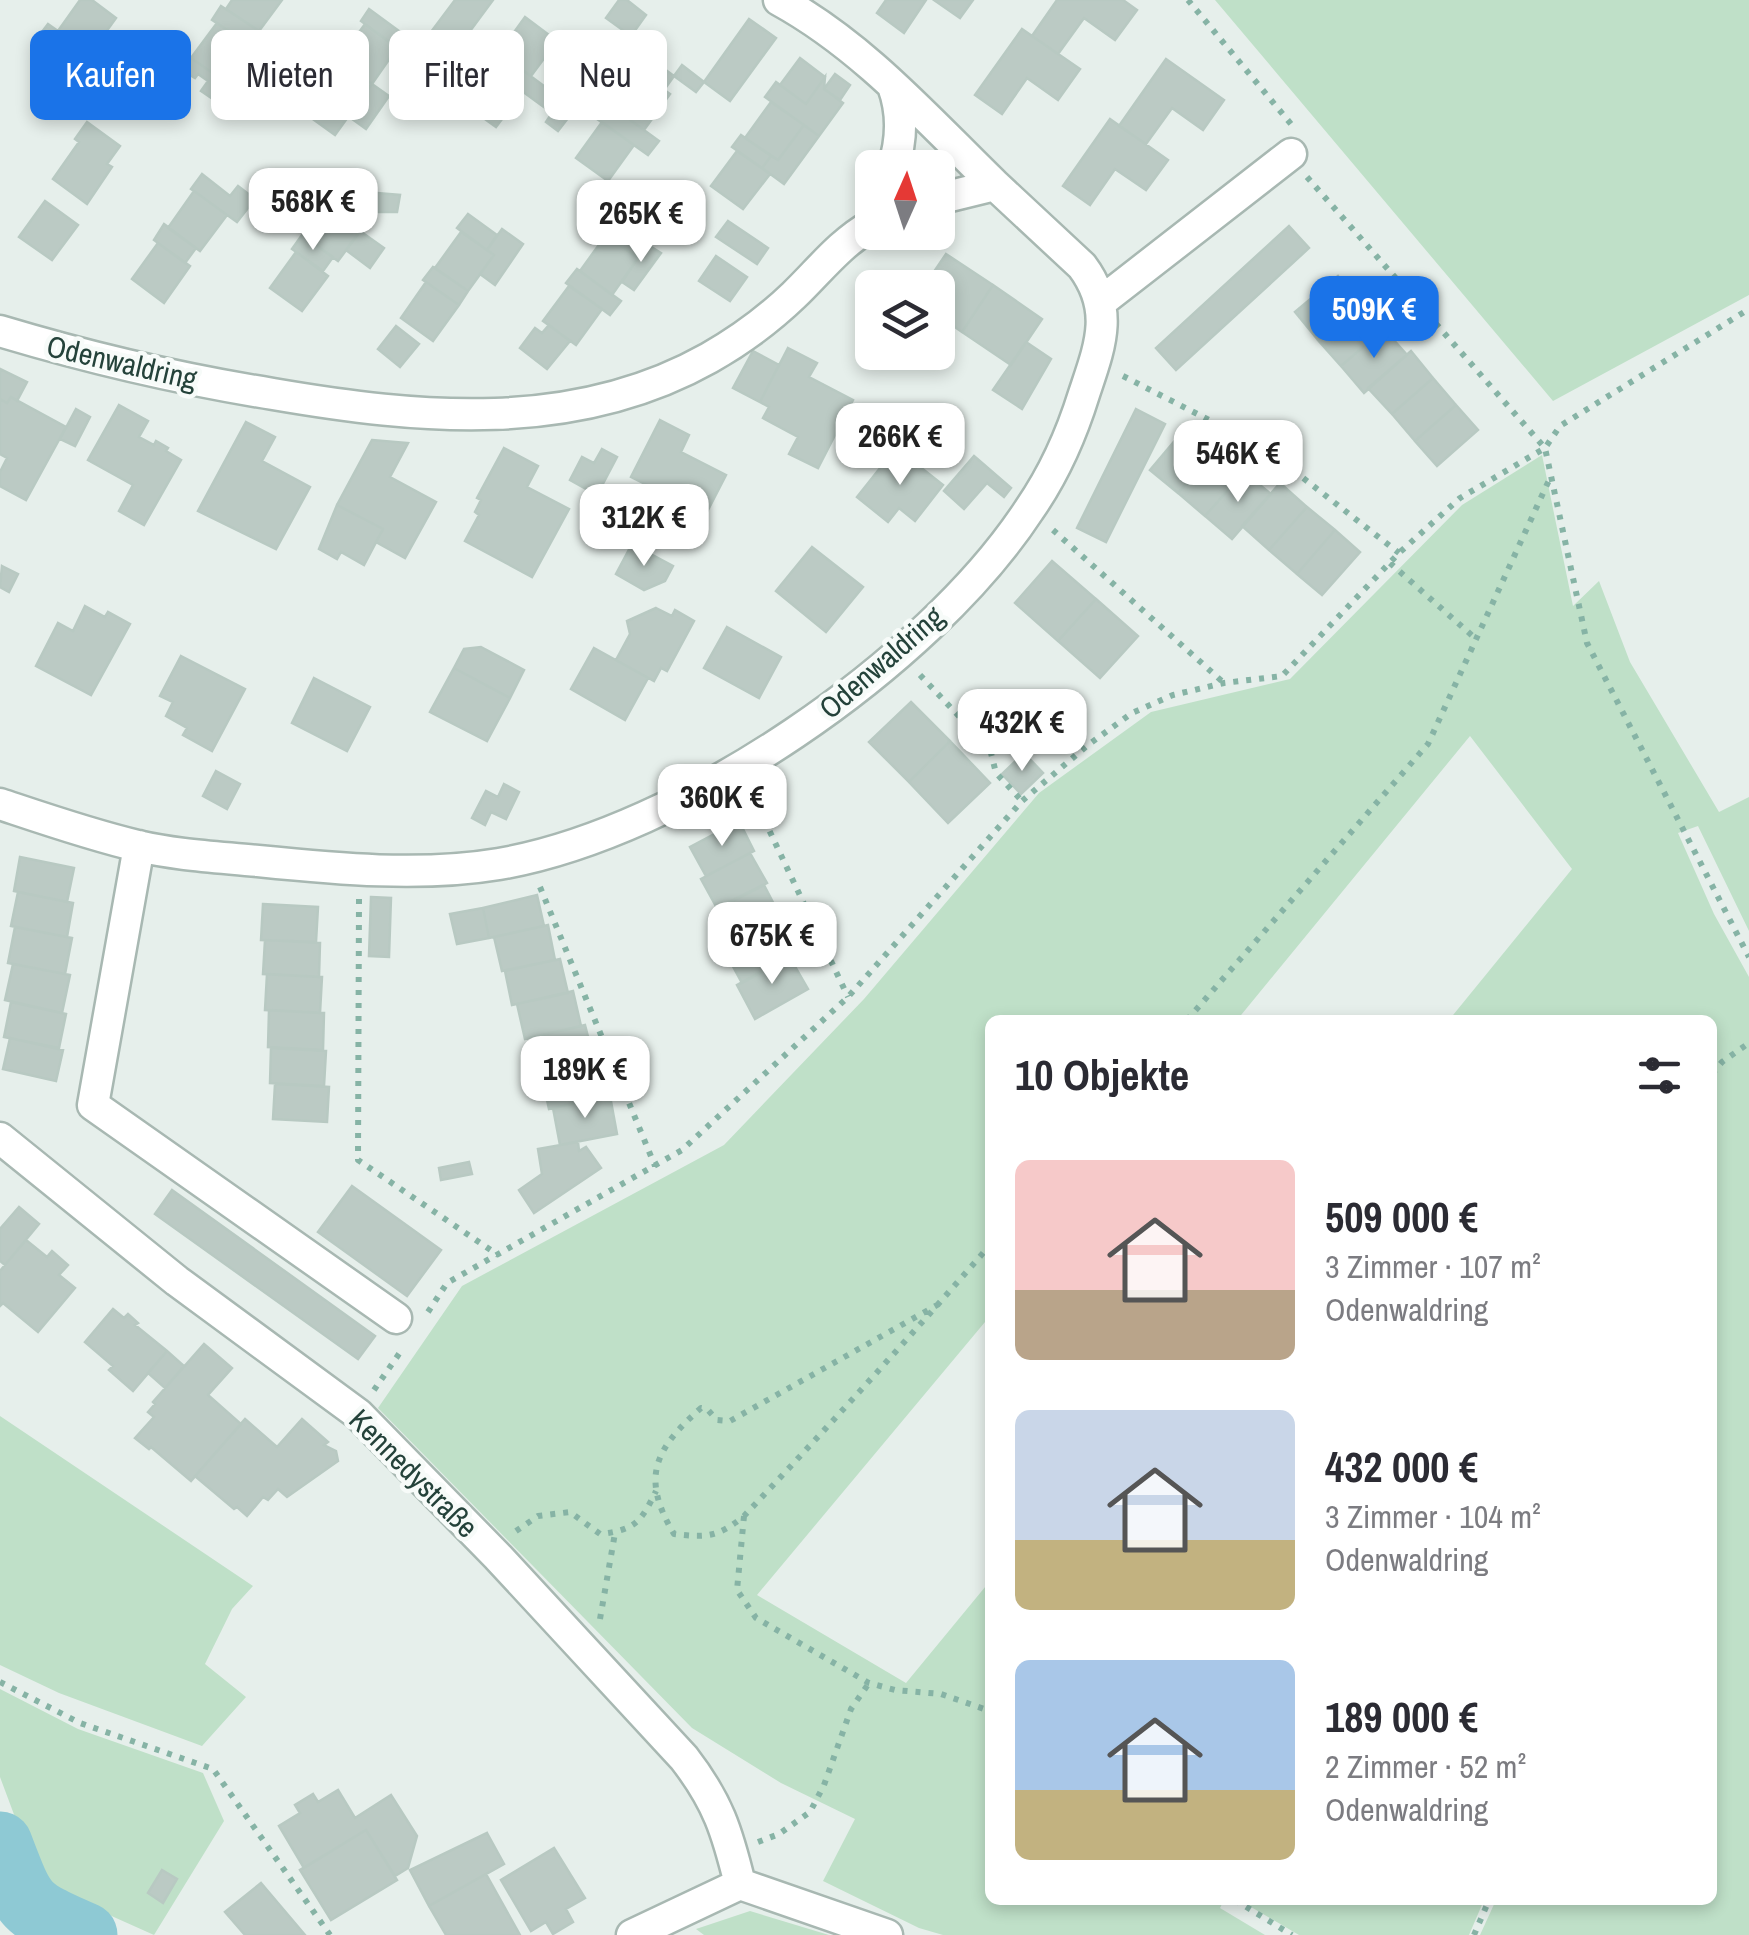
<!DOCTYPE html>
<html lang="de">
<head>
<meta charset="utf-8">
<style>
	:root { --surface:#fff; --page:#f2f2f3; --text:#2b2b33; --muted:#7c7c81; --accent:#1a73e8 }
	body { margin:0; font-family:"Archivo Narrow",sans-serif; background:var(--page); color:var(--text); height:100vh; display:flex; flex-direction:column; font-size:38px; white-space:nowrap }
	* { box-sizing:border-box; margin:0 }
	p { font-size:32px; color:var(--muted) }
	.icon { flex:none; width:55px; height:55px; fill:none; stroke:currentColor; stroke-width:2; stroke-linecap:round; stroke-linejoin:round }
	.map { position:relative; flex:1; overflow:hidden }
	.panel { position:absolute; left:985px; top:1015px; width:732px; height:890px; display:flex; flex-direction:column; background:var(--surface); border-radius:15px; box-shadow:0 5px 15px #0003 }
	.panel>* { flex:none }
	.banner { position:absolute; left:30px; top:30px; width:805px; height:90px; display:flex; gap:20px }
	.needle { width:65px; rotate:3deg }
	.controls { position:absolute; left:855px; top:150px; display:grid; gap:20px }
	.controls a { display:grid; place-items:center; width:100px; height:100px; border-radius:15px; background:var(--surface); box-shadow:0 5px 15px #0003; font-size:50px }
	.price { position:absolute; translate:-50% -85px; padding:0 22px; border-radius:20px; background:#fff; color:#222; font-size:32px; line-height:65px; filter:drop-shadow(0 2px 5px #0008) }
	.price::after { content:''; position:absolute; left:50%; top:60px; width:30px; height:22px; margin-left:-15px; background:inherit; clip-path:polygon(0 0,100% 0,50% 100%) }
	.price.on { background:var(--accent); color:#fff }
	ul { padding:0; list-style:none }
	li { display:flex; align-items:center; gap:30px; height:250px; padding:0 30px }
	li span { display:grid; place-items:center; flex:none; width:280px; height:200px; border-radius:15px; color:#555 }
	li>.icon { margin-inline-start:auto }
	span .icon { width:120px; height:120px; fill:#fffc; stroke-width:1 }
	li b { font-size:42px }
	h2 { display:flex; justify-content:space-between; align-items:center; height:120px; padding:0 30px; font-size:42px }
	.chip { padding:0 35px; border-radius:15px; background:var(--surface); box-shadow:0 5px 15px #0003; font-size:35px; line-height:90px }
	.chip.on { background:var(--accent); color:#fff }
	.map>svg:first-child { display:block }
	.green { fill:#bfe0c8 }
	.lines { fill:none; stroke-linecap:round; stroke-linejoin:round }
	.river { stroke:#8ec9d4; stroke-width:65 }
	.building { fill:#bbcac4; stroke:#b8c9c2; stroke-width:2.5 }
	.minor-casing { stroke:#a8b8b2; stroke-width:35 }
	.path { stroke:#86b3a5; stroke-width:6; stroke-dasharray:5 8; stroke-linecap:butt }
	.minor { stroke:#fff; stroke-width:30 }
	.labels { text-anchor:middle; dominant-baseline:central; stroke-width:9; stroke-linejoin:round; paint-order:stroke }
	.street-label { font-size:30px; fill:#24423a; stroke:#f7fbf9 }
</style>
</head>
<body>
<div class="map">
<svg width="1749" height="1935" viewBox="0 0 1749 1935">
	<rect width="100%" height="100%" fill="#e6efeb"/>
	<path class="green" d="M1215,0H1749V295L1553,401Z
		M1542,455L1573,606L1599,581L1630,662L1719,812L1749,797V931L1698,826L1678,833L1714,914L1749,977V1935H1480L1496,1900H1712V1020H1449L1572,869L1470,736L1237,1020H990V1316L757,1595L906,1683L990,1581V1900H1224L1220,1908L1265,1935H943L919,1928L823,1881L855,1819L781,1783L692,1728L378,1408L462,1286L724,1145L864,999L1039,793L1151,712L1290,679L1462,505Z
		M0,1416L253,1586L232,1609L205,1664L246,1697L202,1746L59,1693L0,1665Z
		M0,1689L78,1729L203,1773L224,1821L154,1935L40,1884L0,1777Z
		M1239,1900H1484L1469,1935H1299Z
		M750,1911L829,1935H704L696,1929Z"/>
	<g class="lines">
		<path class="river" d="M0,1844C25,1909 22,1907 85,1935"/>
	</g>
	<path class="building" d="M80,0H92L116,18L90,54L58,31Z
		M232,0H282L259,31L226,9Z
		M455,0H493L456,50L431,32Z
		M619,0H627L646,15L631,36L606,18Z
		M886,0H926L904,33L877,13Z
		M934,0H973L960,18Z
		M1057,0H1123L1137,10L1115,40L1084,18L1058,54L1032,36Z
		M221,6L259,31L250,45L212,20Z
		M369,9L414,42L406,54L361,21Z
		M525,17L557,41L531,76L499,53Z
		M749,19L776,38L730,101L704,82Z
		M217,23L250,45L224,81L191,58Z
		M48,24L96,58L80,80L32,45Z
		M365,24L397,48L372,84L339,60Z
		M1022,29L1080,69L1058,100L1027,78L1002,114L975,95Z
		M497,51L521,69L511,83L486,64Z
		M644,54L674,76L664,90L634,68Z
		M334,57L372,84L361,99L324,71Z
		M191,58L231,86L220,104L201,91L208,81L198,74L195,78L182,70Z
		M800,58L825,77L806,104L780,85Z
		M1166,59L1224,100L1203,130L1172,108L1146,144L1119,126Z
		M682,65L704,82L696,92L674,76Z
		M491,68L523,91L496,127L464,104Z
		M521,69L575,109L558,131L546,122L552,113L511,83Z
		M638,71L670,94L644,130L612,107Z
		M835,74L850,85L840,100L824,89Z
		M329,75L361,99L335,135L303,112Z
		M825,77L824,89L843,103L819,136L765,97L776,82L806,104Z
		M372,84L389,96L366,129L348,116Z
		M771,102L804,125L778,160L745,138Z
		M608,104L659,141L648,155L597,119Z
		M1110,119L1168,160L1146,190L1115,169L1090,205L1063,186Z
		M87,122L120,146L107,164L112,167L87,204L53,179L79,142L75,139Z
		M602,122L634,145L608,181L576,158Z
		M804,125L819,136L784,184L762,168L771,156L778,160Z
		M741,135L771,156L762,168L732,147Z
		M737,151L770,174L743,209L711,186Z
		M202,174L230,196L238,186L255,199L237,222L191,189Z
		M343,179L372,200L367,206L374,212L365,225L329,200Z
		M194,191L227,215L200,251L168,228Z
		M377,193L400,195L397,212H374L367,206Z
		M45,201L78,225L52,260L19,237Z
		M332,202L365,225L338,261L306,238Z
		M468,214L497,235L487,250L457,228Z
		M613,220L642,241L632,254L603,233Z
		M728,221L768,248L757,264L716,237Z
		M164,224L196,248L185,263L154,240Z
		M1289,226L1309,248L1176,370L1156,348Z
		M502,229L523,244L495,285L480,274L494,255L487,250Z
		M360,231L384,248L370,268L346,250Z
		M461,232L494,255L468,291L435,268Z
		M302,235L333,257L323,271L292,249Z
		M606,235L638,258L612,295L580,271Z
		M642,241L661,253L634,290L622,282L638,258L632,254Z
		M158,243L190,266L164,303L132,279Z
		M296,252L328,276L302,311L270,288Z
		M946,254L993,285L962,332L938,315V288H923Z
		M716,256L747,277L730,301L699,281Z
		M433,267L468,291L459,305L423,280Z
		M577,269L621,301L610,315L566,283Z
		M1338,276L1361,303L1318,340L1295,312Z
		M426,282L459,305L433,341L401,318Z
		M993,285L1042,319L1011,365L962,332Z
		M569,286L602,309L576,345L543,321Z
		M1361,303L1384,329L1341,366L1318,340Z
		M549,325L570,341L547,369L520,348L535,328L542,333Z
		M396,326L419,344L400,367L378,349Z
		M1384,329L1407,355L1364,393L1341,366Z
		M1026,342L1051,359L1022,409L993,390Z
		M788,348L817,363L809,377L853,400L818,468L789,454L798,437L763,418L769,407L760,402Z
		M753,351L779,365L760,402L733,388Z
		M1411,351L1433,378L1392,414L1368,388Z
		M0,369L27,382L17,401L11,397L7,403L0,399Z
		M1433,378L1456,405L1415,441L1392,414Z
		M11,397L66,427L26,500L0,486V472L7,458L0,454V399L7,403Z
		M119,405L148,421L139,437L154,445L156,441L168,448L166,451L181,460L144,525L119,511L133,485L88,460Z
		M1456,405L1478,430L1437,466L1415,441Z
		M76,409L90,417L75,446L60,439Z
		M1136,409L1165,424L1106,542L1077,528Z
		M660,420L689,435L681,452L726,475L692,541L664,527L677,500L631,477Z
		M246,422L275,437L262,461L310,487L276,549L198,511Z
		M1188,425L1217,449L1178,493L1150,470Z
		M372,440L408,443L390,477L436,502L405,558L376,542L383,529L337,505Z
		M504,448L538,466L527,487L569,509L532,577L465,541L479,515L475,512L481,500L477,498Z
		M896,448L943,485L915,521L899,508L888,522L857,497Z
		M602,449L617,457L597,495L570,480L582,457L594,463Z
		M1217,449L1244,472L1205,516L1178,493Z
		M974,456L1011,488L1004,497L987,483L964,509L944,491Z
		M1244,472L1271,494L1232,539L1205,516Z
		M1280,483L1307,507L1269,550L1242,526Z
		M337,505L383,529L364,565L341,552L337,559L319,549Z
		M1307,507L1335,530L1297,574L1269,550Z
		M1335,530L1360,552L1322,595L1297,574Z
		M632,544L673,566L665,581L644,590L616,574Z
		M812,547L863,587L826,632L776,591Z
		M1052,561L1096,599L1058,641L1015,603Z
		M2,566L18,574L9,592L0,587Z
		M1096,599L1138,636L1100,678L1058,641Z
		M85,606L105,617L108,612L130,624L91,695L36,666L58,623L73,631Z
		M656,608L672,616L675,610L694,621L667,671L661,668L654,681L616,660L630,634L627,621Z
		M727,627L781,657L759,698L704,668Z
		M481,647L524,670L510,698L454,668L464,649Z
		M594,648L648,678L625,720L571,689Z
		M181,656L245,689L212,751L183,735L187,728L166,716L173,702L160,696Z
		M454,668L510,698L487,741L430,712Z
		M314,678L370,707L347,751L292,723Z
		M911,702L950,741L909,782L869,742Z
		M950,741L990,783L948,823L909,782Z
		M1024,753L1043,773L1021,794L1002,774Z
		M216,771L240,784L227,809L203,796Z
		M504,784L519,792L506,819L491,812L485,825L472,818L486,791L498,797Z
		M739,821L754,851L706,876L690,847Z
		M750,853L767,883L717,908L701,879Z
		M20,857L74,868L67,902L14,891Z
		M764,885L781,918L728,944L712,912Z
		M18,892L73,903L67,937L11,926Z
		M537,895L544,926L489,938L483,908Z
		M371,897L391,898L389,957L369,956Z
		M263,904L318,907L316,942L261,940Z
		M483,908L489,938L457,944L450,914Z
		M775,919L794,954L742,983L723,948Z
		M548,925L555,960L502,971L494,937Z
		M15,927L72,938L65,974L8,963Z
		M265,940L320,943L319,977L263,974Z
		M789,956L808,989L755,1019L737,985Z
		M560,959L568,993L512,1005L505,971Z
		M13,964L70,975L62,1013L5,1000Z
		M267,974L322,977L320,1013L265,1010Z
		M573,991L581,1026L525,1039L517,1004Z
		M11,1002L66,1014L59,1048L4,1037Z
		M269,1010L324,1013L323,1050L268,1047Z
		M585,1025L594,1060L537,1074L529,1038Z
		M10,1038L63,1050L56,1081L3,1069Z
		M271,1048L326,1051L324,1086L270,1083Z
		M597,1060L605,1097L549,1109L541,1072Z
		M275,1084L329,1087L327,1122L273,1119Z
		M610,1096L617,1134L560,1145L553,1108Z
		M578,1142L579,1151L586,1147L601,1168L534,1213L519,1190L542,1174L538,1149Z
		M469,1162L472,1174L441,1180L439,1168Z
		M352,1186L441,1250L407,1296L318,1232Z
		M172,1190L375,1336L358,1359L155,1214Z
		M19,1207L39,1224L5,1265L0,1261V1229Z
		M26,1240L47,1257L52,1251L68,1265L59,1275L75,1288L38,1332L3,1303L0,1306V1271Z
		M113,1309L124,1318L128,1314L138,1323L135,1325L167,1351L133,1391L109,1370L113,1366L85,1342Z
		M204,1344L232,1368L208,1395L241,1424L191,1481L151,1447L149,1449L135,1438L154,1417L148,1412L155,1404L153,1402Z
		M167,1351L184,1366L165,1388L148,1373Z
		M245,1419L277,1447L302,1419L328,1442L324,1445L336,1451L338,1461L287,1497L278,1489L268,1500L263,1497L247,1516L237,1507L234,1509L195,1476Z
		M338,1790L355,1818L391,1795L417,1836L408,1868L395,1876L366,1830L304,1868L279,1826L300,1813L295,1805L313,1794L318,1802Z
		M366,1830L397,1880L331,1920L300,1870Z
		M487,1833L504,1864L429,1906L410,1870Z
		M554,1848L585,1898L566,1909L573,1922L553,1934L546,1922L531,1931L501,1880Z
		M162,1870L177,1879L163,1903L148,1893Z
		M486,1874L520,1935H446L429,1906Z
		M261,1883L305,1935H245L225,1912Z"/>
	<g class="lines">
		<g class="minor-casing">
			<path id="minor" d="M779,0C863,46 927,119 995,185
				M893,168C902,140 903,113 893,86
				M1102,301L1291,154
				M0,331C90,358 180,379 273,394C419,419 574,434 709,358C739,341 769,319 794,295C820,270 840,243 872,225
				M0,804C45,819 91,835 138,846C176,855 218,857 258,861C337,869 421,877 499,864C681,833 928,664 1029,510C1054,474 1071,436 1084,394C1100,346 1115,310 1082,266L995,185L938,199
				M139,846L93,1105L396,1318
				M0,1138L177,1281L358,1414L498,1557L684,1758C718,1802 727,1831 740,1884
				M740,1884L887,1935
				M632,1935L740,1884"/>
		</g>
		<path class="path" d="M1188,0L1291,124
			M1307,177L1545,448L1587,643L1749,957
			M1123,376L1266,449L1399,553
			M1053,530L1224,683
			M1390,563L1476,639
			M920,675L990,749L996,773L1022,801
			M753,796L848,997
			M540,887L655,1166
			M359,899L358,1160L498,1255
			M1187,1020L1428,744L1550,478
			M1712,1074L1722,1062L1749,1043
			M939,1304L730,1421L717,1420L707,1409L701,1408C655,1449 640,1477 674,1534C707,1538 718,1537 744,1516C828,1427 910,1337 990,1245
			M428,1312L447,1283L682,1150L848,997L1022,801L1088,745L1132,713L1173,695L1224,683L1282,676L1399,553L1460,498L1545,448L1560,426L1749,309
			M374,1390L401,1351
			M744,1516L737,1590L756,1618L869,1683L895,1690L941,1694L990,1711
			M516,1531L538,1516L570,1512L600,1534C635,1530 641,1522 656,1491
			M600,1619L615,1533
			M0,1682L80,1723L213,1769L330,1935
			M758,1842L779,1834L810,1812L824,1785L851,1709L869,1683
			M1235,1900L1292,1935
			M1474,1935L1489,1900"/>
		<use href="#minor" class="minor"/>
	</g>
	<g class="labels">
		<g class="street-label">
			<text transform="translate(122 362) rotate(13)">Odenwaldring</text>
			<text transform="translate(881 662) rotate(-41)">Odenwaldring</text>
			<text transform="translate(414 1473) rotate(45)">Kennedystraße</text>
		</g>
	</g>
</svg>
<div class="controls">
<a><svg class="needle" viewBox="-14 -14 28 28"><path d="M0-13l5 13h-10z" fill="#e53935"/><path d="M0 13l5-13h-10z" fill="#7c7c81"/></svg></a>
<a><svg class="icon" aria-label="layers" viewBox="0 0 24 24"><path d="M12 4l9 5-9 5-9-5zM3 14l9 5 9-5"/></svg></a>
</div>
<b class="price" style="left:313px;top:253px">568K €</b>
<b class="price" style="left:641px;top:265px">265K €</b>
<b class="price on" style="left:1374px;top:361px">509K €</b>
<b class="price" style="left:900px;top:488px">266K €</b>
<b class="price" style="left:1238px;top:505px">546K €</b>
<b class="price" style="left:644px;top:569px">312K €</b>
<b class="price" style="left:1022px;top:774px">432K €</b>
<b class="price" style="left:722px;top:849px">360K €</b>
<b class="price" style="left:772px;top:987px">675K €</b>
<b class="price" style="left:585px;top:1121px">189K €</b>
<div class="banner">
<a class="chip on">Kaufen</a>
<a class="chip">Mieten</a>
<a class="chip">Filter</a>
<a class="chip">Neu</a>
</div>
<section class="panel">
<h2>10 Objekte<svg class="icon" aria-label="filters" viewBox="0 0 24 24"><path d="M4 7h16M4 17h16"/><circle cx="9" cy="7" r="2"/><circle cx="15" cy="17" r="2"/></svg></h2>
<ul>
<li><span style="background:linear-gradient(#f6c9c9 65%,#b9a48a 0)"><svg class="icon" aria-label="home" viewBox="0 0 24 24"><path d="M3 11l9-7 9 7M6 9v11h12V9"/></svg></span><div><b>509 000 €</b><p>3 Zimmer · 107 m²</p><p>Odenwaldring</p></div></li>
<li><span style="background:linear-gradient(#c9d6e8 65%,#c2b280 0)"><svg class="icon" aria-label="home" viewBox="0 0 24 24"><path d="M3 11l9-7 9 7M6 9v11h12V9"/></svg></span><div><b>432 000 €</b><p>3 Zimmer · 104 m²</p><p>Odenwaldring</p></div></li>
<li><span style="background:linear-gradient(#a9c7e8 65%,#c2b280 0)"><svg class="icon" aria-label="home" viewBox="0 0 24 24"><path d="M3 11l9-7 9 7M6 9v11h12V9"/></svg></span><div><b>189 000 €</b><p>2 Zimmer · 52 m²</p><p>Odenwaldring</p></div></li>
</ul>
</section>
</div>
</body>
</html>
